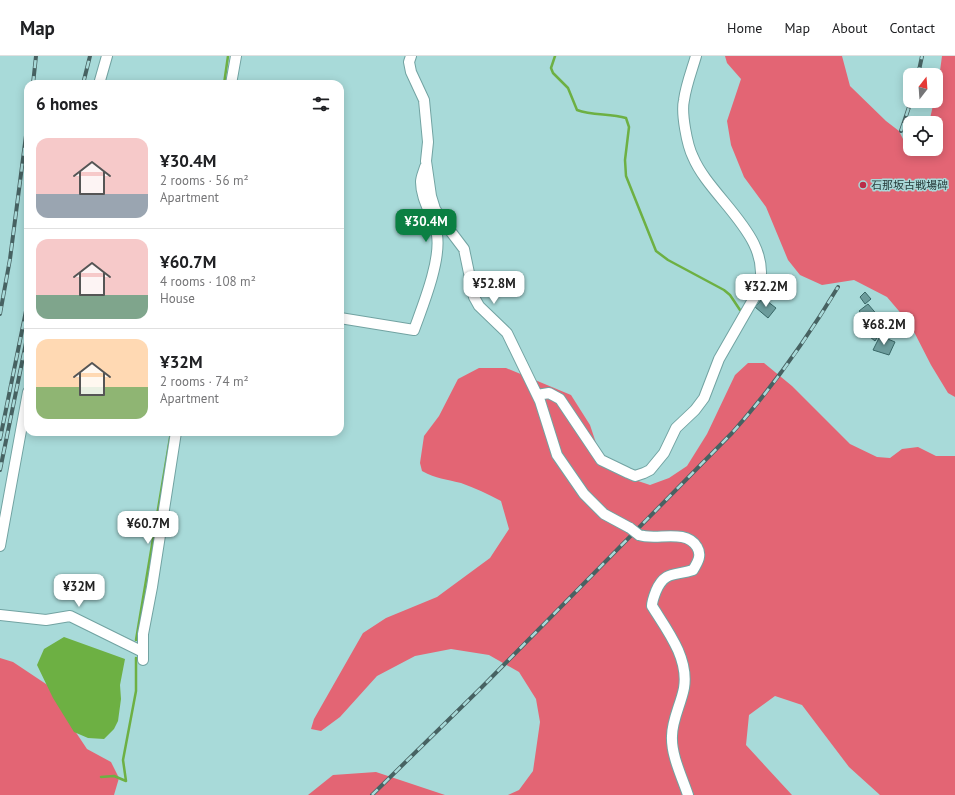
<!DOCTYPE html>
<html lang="en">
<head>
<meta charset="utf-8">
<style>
	:root { --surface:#fff; --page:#f6f6f6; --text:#202124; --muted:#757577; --line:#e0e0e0; --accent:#0b8043 }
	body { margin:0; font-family:"PT Sans","Noto Sans JP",sans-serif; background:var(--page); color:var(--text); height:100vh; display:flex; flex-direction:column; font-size:15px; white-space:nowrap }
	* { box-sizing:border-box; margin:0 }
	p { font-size:13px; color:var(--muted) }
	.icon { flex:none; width:22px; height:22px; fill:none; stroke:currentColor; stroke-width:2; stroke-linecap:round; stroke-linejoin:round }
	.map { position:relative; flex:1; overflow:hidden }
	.drawer { position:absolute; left:24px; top:24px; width:320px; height:356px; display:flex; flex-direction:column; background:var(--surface); border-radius:12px; box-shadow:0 2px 10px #0003 }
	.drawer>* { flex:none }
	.needle { width:26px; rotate:17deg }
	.tools { position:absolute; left:903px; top:12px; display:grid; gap:8px }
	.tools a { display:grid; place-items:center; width:40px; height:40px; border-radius:8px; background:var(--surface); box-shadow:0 2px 10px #0003; font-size:20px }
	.price { position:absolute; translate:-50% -34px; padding:0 9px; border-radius:8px; background:#fff; color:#222; font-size:13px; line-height:26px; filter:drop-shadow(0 1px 2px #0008) }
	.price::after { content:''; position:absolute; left:50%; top:24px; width:12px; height:9px; margin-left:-6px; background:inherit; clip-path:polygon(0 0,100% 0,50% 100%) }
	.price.active { background:var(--accent); color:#fff }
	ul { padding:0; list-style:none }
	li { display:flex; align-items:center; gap:12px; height:100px; padding:0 12px }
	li+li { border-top:1px solid var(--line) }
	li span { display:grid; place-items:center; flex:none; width:112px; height:80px; border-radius:12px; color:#555 }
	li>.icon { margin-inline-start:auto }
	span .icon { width:48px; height:48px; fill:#fffc; stroke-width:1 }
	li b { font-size:17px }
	h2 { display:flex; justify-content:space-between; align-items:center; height:48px; padding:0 12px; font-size:17px }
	header { display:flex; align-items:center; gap:24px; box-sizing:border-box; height:56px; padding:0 20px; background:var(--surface); border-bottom:1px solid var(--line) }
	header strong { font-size:19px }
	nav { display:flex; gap:22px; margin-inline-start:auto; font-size:14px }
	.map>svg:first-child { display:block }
	.forest { fill:#e36574 }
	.water { fill:#6db043 }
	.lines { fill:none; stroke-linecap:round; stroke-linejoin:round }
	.stream { stroke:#6db043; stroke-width:2.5 }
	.building { fill:#6c9c9c; stroke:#386766 }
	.street-casing { stroke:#72a3a2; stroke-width:12 }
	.street { stroke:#fff; stroke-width:10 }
	.rail-casing { stroke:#476262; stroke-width:4 }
	.rail { stroke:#a8dad9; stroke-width:2.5; stroke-dasharray:8; stroke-linecap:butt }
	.street-bridge-casing { stroke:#72a3a2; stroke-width:12; stroke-linecap:butt }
	.street-bridge { stroke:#fff; stroke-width:10 }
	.poi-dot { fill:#bb2b48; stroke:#a8dad9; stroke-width:1.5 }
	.labels { text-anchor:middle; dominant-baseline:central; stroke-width:3; stroke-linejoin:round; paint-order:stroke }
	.poi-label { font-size:11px; fill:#283c3c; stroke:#a8dad9; text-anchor:start }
</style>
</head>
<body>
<header>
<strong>Map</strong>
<nav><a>Home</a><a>Map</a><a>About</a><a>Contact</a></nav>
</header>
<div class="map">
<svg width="955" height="739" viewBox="0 0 955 739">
	<rect width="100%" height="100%" fill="#a8dad9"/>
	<path class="forest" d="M725,0H842L850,30L886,65L899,75L903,83V90C911,98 925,93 936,93V67H929L934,45H936L942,0H955V341L948,337L931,309L910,268L887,241L854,224L822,229L800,219L788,204L766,151L744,121L731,89L727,65L741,23L727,7Z
		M748,307H764L792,330L850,388L877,401L890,402L902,393L918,391L936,400H955V739H880L849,711L802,649L775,640L749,659L746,689L792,739H508L519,734L533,715L540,666L536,643L519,616L489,599L451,593L415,600L377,620L340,661L321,675L311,673L314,663L363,577L386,562L437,541L490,502L509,473L501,445C488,438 475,432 461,427C445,423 437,423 422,415L420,407L424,380L439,360L458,323L479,312H506L571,339L590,369L602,405L626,421L650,429L669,422L687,410L707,378L735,319Z
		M0,602L13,606L49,630L75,675L87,693L111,706L119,722L114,739H0Z
		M376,716L445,739H308L333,719Z"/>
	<path class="water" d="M64,581L125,603L120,629L121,643L118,665L114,673L104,683L88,682L74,676L53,642L37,609L44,593Z"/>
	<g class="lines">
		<path class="stream" d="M555,0L551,12L553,17L568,32L577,54C593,60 610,57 626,62L629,71L625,104L626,120L656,195L668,204L724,234L730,239L740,254
			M224,28L228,0
			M136,584L171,376
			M101,721L114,720L126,725L123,704L136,635V602"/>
	</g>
	<path class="building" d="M865,236L871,243L865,248L860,241Z
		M763,242L776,252L768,262L755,251Z
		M868,248L879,261L870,268L859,255Z
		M871,269L881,276L875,285L865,277Z
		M883,281L895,286L889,299L873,294L879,282L883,283Z"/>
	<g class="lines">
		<g class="street-casing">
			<path id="street" d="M411,0L409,6L411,16L424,44L428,86L426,105L431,140L435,153L442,164L464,193L474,241L479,250L507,277L540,345L557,399L584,438L604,458L630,472
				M99,28L107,0
				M231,28L236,0
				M340,262L414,274C423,249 441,205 437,179C434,161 421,145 421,126C421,121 424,115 425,111
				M537,339L549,337L560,343L601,404L628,417L635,420L644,417L650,414L664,397L676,372L695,354L704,342L719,303L758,235C776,182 711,144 693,101C687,89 681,57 684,44C686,29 692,14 696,0
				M639,479C656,485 686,472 697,491C702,499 698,506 693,514C676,520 665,514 656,535C654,540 652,545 652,550C667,574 689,602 684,632C681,648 672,664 672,680C671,699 682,721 688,739
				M0,490L28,336
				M0,559L46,564L70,560L143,596
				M143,604V578L152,531L176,376"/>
		</g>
		<use href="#street" class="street"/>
		<g class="rail-casing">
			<path id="rail" d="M918,19L922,0
				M33,28L36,0
				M83,28L90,0
				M901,75L911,45
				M0,258L10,203L28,64
				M0,383L28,245
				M0,414L28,277
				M372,739L482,631L732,377C773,331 806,284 838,231"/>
		</g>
		<use href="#rail" class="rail"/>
		<g class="street-bridge-casing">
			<path id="street-bridge" d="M630,472L639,479"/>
		</g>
		<use href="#street-bridge" class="street-bridge"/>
	</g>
	<circle class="poi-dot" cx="863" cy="129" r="4"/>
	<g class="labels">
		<g class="poi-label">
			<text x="871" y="129">石那坂古戦場碑</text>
		</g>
	</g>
</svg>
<div class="tools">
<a><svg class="needle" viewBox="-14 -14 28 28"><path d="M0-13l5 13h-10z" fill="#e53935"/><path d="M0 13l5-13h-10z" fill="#757577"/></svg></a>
<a><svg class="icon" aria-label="locate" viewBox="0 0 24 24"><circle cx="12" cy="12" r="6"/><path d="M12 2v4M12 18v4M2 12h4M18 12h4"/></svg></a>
</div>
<b class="price active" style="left:426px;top:187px">¥30.4M</b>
<b class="price" style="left:494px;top:249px">¥52.8M</b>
<b class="price" style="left:766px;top:252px">¥32.2M</b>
<b class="price" style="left:884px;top:290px">¥68.2M</b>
<b class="price" style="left:148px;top:489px">¥60.7M</b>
<b class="price" style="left:79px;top:552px">¥32M</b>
<section class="drawer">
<h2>6 homes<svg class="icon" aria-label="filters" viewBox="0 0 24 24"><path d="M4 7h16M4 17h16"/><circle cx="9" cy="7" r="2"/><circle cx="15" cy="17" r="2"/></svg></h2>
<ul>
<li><span style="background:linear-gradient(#f6c9c9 70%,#9aa5b1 0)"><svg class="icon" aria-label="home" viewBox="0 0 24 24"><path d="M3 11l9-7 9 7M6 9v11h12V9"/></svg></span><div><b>¥30.4M</b><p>2 rooms · 56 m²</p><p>Apartment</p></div></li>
<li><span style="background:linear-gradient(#f6c9c9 70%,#7fa58c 0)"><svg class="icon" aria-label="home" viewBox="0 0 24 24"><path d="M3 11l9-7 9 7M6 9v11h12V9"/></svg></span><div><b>¥60.7M</b><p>4 rooms · 108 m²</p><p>House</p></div></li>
<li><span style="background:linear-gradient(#ffd9b3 60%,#8fb573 0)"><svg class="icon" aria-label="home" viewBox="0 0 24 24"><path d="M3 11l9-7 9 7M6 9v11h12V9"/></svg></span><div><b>¥32M</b><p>2 rooms · 74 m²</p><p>Apartment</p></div></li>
</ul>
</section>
</div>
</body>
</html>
